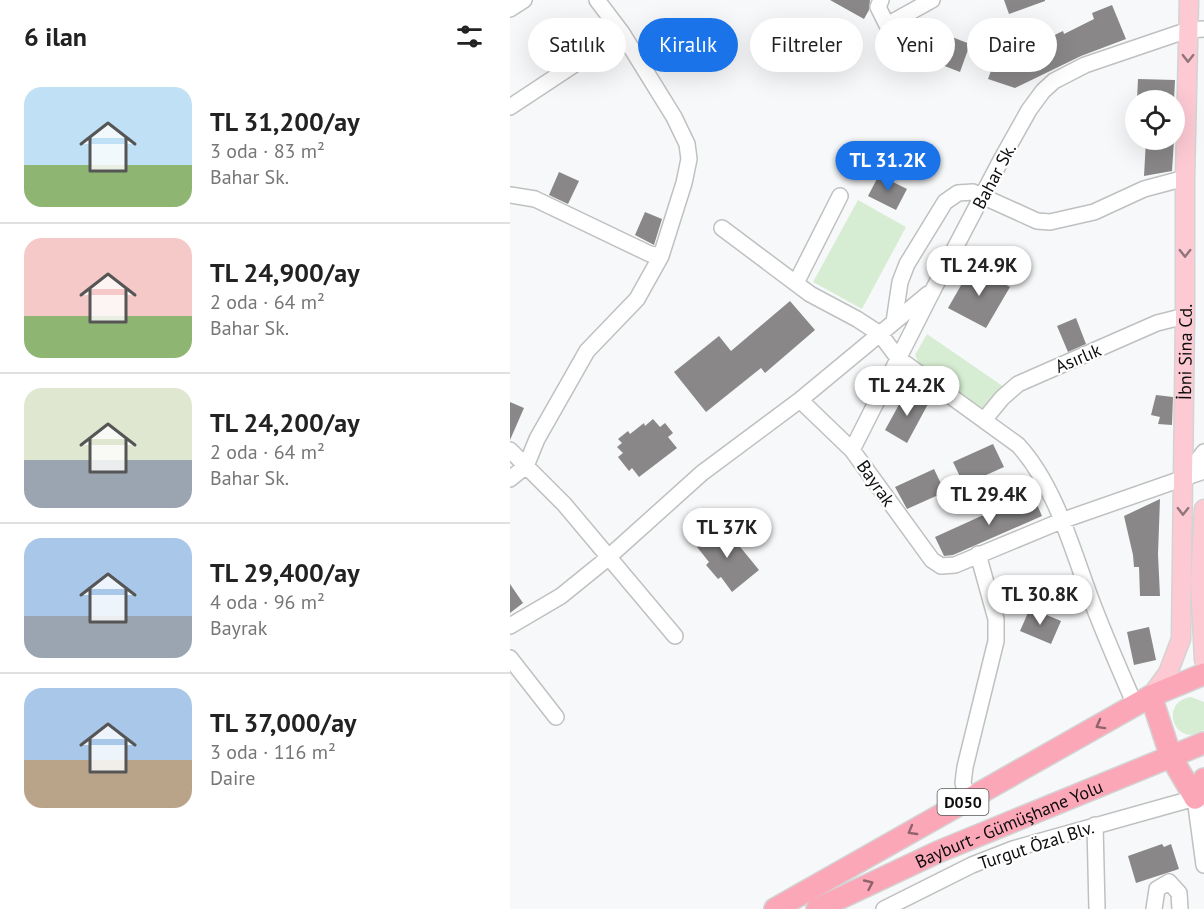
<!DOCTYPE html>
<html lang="tr">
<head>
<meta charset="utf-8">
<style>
	:root { --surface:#fff; --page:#f6f6f6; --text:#222; --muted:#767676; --line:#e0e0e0; --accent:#1a73e8 }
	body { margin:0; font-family:"PT Sans",sans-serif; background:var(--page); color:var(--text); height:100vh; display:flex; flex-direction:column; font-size:22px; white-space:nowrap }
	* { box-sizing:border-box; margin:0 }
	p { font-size:20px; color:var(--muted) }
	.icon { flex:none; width:33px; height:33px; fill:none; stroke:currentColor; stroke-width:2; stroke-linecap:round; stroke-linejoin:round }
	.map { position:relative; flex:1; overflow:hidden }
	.side { display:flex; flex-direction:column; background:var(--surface); width:510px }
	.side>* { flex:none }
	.top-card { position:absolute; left:18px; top:18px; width:570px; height:54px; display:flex; gap:12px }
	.controls { position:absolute; left:615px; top:90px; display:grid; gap:12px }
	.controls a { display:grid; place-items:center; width:60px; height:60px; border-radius:50%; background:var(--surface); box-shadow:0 6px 24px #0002; font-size:30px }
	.price { position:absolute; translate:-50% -51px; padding:0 14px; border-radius:21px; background:#fff; color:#222; font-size:20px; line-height:39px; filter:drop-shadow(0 2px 3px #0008) }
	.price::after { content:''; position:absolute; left:50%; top:36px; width:18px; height:14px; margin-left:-9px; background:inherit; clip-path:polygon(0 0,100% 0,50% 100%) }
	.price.current { background:var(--accent); color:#fff }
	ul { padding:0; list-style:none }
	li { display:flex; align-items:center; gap:18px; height:150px; padding:0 24px }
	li+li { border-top:2px solid var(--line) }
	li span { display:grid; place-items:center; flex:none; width:168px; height:120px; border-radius:18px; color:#555 }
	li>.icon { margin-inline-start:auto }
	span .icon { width:72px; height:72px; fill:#fffc; stroke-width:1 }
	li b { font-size:26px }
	h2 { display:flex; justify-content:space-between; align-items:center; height:72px; padding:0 24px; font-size:26px }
	.chip { padding:0 21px; border-radius:27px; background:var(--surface); box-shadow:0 6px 24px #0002; font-size:21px; line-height:54px }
	.chip.current { background:var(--accent); color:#fff }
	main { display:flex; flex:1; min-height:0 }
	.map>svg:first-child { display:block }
	.green { fill:#d7edd3 }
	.building { fill:#898787 }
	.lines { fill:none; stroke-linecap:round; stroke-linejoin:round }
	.minor-casing { stroke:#bfc0c0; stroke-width:18 }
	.major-casing { stroke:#d3d3d3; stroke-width:21 }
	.highway-casing { stroke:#d3d3d3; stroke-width:24 }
	.minor { stroke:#fff; stroke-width:15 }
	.major { stroke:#fdcad4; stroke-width:18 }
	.highway { stroke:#fca7b8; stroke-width:21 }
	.oneway { stroke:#91757a }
	.oneway2 { stroke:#90626b }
	.labels { text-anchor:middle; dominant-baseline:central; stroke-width:4.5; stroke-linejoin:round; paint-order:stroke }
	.shield { fill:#fff; stroke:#565656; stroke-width:1.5 }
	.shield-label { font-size:16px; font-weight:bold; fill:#0d0d0d }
	.street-label { font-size:18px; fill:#0d0d0d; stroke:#fff }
</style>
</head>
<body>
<main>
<section class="side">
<h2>6 ilan<svg class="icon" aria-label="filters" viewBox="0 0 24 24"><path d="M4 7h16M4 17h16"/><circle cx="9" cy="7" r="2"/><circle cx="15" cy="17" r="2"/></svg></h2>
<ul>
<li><span style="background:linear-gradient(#bfe0f5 65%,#8fb573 0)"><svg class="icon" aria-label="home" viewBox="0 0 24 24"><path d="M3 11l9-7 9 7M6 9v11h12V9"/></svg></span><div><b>TL 31,200/ay</b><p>3 oda · 83 m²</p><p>Bahar Sk.</p></div></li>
<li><span style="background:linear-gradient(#f6c9c9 65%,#8fb573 0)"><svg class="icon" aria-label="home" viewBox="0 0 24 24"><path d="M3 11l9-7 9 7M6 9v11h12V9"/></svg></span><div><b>TL 24,900/ay</b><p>2 oda · 64 m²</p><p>Bahar Sk.</p></div></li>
<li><span style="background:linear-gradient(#dfe7d0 60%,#9aa5b1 0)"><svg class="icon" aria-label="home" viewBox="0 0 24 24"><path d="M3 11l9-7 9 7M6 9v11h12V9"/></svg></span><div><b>TL 24,200/ay</b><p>2 oda · 64 m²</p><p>Bahar Sk.</p></div></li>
<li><span style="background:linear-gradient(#a9c7e8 65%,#9aa5b1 0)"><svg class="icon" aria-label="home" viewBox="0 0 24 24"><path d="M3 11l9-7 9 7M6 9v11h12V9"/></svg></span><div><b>TL 29,400/ay</b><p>4 oda · 96 m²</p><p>Bayrak</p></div></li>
<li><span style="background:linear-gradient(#a9c7e8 60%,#b9a48a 0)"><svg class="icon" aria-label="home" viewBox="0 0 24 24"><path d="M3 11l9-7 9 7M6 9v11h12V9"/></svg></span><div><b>TL 37,000/ay</b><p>3 oda · 116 m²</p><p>Daire</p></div></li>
</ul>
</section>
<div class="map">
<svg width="694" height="909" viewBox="0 0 694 909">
	<rect width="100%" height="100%" fill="#f7f8f9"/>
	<path class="green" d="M348,200L396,227L352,309L303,282Z
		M417,334L494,387L474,407L469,409L411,368L405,355Z
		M681,697L694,702V730C666,750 647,702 681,697Z"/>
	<path class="building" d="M320,0H360L359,10L354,19Z
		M494,0H535V1L499,14Z
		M602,5L616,39L571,56L505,88L478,79L486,57L499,60L505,58L524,50L523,47L535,42L534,40L553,31L554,34L584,19L582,13Z
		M424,30L460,44L450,72L414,58Z
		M628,79L665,80L664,100H627Z
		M636,140H664L662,171L634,176Z
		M49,172L69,181L58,204L39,195Z
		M369,175L397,189L386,210L358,196Z
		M135,212L152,219L144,245L125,235Z
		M462,266L500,287L476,328L438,308Z
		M280,301L305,330L255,373L251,368L196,412L164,372L209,336L221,351Z
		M566,318L576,344L558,352L547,326Z
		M396,392L418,404L397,443L375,430Z
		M646,395L663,397L662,425L648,424L650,417L641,415Z
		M0,402L14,408L0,440Z
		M143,419L150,427L155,423L163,433L158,437L167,448L129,477L122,468L119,471L108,457L113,453L107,447L112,443L108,439L118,431L120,434L134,423L135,426Z
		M483,444L494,467L454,485L443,462Z
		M424,469L435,492L397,509L385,487Z
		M522,493L532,516L443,555L434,556L425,537Z
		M650,499L648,554L650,596H630L629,567H624L623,555L614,516Z
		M213,526L249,570L222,592L211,577L208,579L196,565L199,562L187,547Z
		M0,584L13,603L0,613Z
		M520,608L551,621L541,644L510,631Z
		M639,627L646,660L624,665L617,632Z
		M652,844L654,847L661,844L669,869L626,883L618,856Z"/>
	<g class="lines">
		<g class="minor-casing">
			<path id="minor" d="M371,0L368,7L377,25L422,0
				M0,9L14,0
				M0,107L112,33
				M0,195L25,199L140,254L151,256
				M212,228L300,294L347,319L370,334L388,358L508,445C544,484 561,545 579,594C593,632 609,668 625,705
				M286,283L330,196
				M384,322L390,282L397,264L435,202L448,193L463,192L527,221L540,222L584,212L634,189L675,178
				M290,400L342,450L422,560L431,566L445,565L551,521L694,471
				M474,420L492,398L508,384L647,323L675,316
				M0,450L54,504L165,636
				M342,450L423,290L491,160L519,110L533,91L544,81L575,65L678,30L694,29
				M674,478L694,452
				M0,479L16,466L27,439L77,351L127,299L151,256L174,183L179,159L177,144L164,117L112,33L87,0
				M0,626L51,596L93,562L192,473L290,400L418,294
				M0,658L46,717
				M458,799L453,783L455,767L486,641V619L468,554
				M585,825L587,909
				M374,909L462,865L503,849L685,798L694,865
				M644,909L647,889L659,882L669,893L670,909"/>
		</g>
		<g class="major-casing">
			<g id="major">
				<path d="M694,509L690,581L694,660"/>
				<path id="s1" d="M641,696L658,673L671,639L675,316V178L679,0"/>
			</g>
		</g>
		<g class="highway-casing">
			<g id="highway">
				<path d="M641,696L661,757L685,798"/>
				<path d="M685,798L694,779"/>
				<path d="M265,909L641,696L694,674"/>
				<path id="s2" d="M307,909L428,852L694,743"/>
			</g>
		</g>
		<use href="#minor" class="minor"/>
		<use href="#major" class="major"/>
		<use href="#highway" class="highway"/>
	</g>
	<defs><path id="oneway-chevron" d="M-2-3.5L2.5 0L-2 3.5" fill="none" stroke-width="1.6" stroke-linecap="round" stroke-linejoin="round" transform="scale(1.5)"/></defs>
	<g class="oneway">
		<use href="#oneway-chevron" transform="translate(678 58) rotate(91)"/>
		<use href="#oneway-chevron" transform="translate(675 253) rotate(90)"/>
		<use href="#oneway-chevron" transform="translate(673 511) rotate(91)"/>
	</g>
	<g class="oneway2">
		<use href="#oneway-chevron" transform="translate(590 725) rotate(151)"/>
		<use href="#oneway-chevron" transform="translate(402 831) rotate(150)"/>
		<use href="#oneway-chevron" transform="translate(359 884) rotate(-25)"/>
	</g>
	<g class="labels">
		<rect class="shield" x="427.5" y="789" width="51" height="26" rx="4.5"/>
		<g class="shield-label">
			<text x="453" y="802">D050</text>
		</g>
		<g class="street-label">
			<text transform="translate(484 176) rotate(-62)">Bahar Sk.</text>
			<text stroke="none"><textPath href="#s1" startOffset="352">İbni Sina Cd.</textPath></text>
			<text transform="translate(568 358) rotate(-23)">Asırlık</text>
			<text transform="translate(366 483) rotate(55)">Bayrak</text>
			<text stroke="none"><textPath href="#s2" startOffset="210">Bayburt - Gümüşhane Yolu</textPath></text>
			<text transform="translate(526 845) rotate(-18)">Turgut Özal Blv.</text>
		</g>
	</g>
</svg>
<div class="controls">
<a><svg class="icon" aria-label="locate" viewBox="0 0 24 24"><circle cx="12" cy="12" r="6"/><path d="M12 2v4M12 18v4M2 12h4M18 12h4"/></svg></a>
</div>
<b class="price current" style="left:378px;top:192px">TL 31.2K</b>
<b class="price" style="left:469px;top:297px">TL 24.9K</b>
<b class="price" style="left:397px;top:417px">TL 24.2K</b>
<b class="price" style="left:479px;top:526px">TL 29.4K</b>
<b class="price" style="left:217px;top:559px">TL 37K</b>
<b class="price" style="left:530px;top:626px">TL 30.8K</b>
<div class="top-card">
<a class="chip">Satılık</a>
<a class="chip current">Kiralık</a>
<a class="chip">Filtreler</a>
<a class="chip">Yeni</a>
<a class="chip">Daire</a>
</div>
</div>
</main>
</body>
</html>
